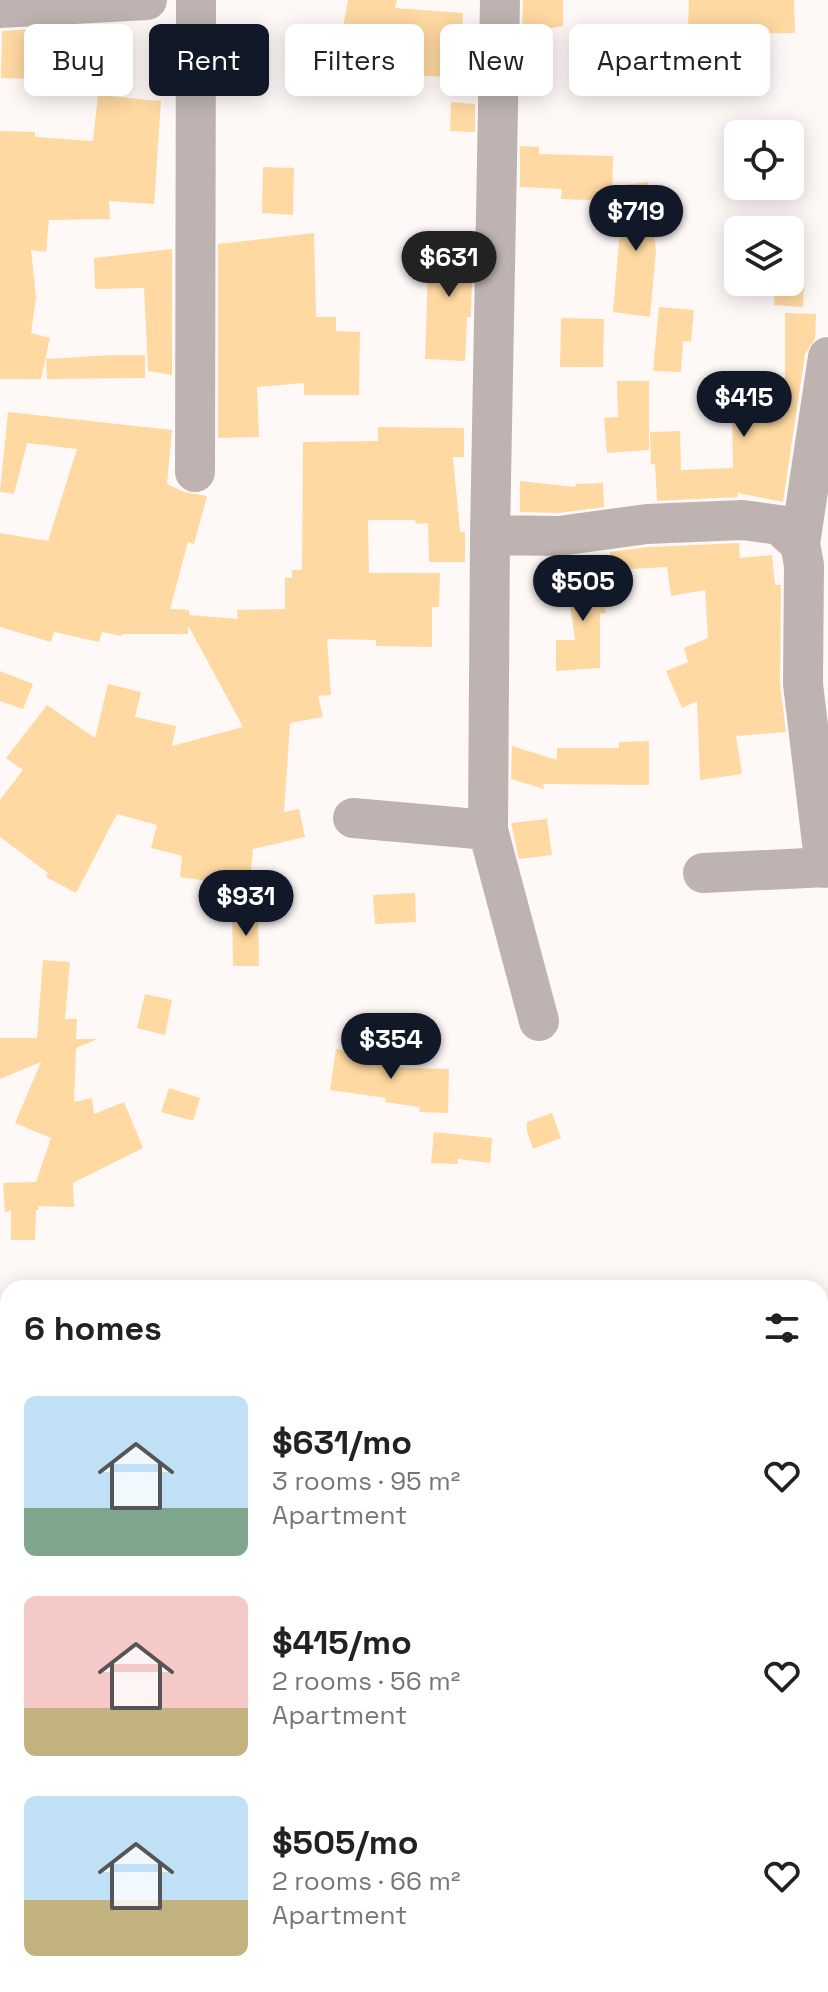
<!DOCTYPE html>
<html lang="en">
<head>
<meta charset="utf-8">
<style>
	:root { --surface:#fff; --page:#f6f6f6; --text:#222; --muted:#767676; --accent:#111827 }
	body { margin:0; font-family:"Space Grotesk",sans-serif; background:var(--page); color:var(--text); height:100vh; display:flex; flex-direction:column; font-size:30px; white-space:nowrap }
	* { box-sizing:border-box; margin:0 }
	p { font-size:26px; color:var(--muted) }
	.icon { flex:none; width:44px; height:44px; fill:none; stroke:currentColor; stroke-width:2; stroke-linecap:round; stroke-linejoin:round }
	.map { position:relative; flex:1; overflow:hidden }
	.drawer { position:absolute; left:0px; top:1280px; width:828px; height:712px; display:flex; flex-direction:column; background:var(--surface); border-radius:24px 24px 0 0; box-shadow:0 4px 20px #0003 }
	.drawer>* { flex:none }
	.hud { position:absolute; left:24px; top:24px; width:780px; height:72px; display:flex; gap:16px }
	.controls { position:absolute; left:724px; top:120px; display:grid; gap:16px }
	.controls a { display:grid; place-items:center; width:80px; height:80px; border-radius:12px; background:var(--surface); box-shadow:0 4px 20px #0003; font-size:40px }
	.price { position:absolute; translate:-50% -68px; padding:0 18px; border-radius:28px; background:var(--accent); color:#fff; font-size:26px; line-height:52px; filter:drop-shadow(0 2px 4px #0008) }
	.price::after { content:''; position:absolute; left:50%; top:48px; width:24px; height:18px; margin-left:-12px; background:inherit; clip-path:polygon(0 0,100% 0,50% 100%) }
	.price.current { background:#222; color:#fff }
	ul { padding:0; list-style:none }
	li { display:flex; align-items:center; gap:24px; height:200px; padding:0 24px }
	li span { display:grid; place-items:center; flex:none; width:224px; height:160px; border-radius:12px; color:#555 }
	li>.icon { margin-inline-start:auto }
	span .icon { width:96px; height:96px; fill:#fffc; stroke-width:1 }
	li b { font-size:34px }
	h2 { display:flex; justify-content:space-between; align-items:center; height:96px; padding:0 24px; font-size:34px }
	.chip { padding:0 28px; border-radius:12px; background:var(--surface); box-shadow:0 4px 20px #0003; font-size:28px; line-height:72px }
	.chip.current { background:var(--accent); color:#fff }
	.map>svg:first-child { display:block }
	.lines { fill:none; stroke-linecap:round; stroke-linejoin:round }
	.river { stroke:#4ea8d0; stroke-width:54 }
	.building { fill:#ffd9a1 }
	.minor { stroke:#beb3b1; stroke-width:40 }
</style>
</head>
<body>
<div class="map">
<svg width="828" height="1992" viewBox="0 0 828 1992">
	<rect width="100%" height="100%" fill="#fef9f7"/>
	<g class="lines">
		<path class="river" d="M820,1619L828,1613"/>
	</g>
	<path class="building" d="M348,0H397L395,8L463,13L460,78L387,73L385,88L331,80L337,37L341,38Z
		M523,0H563V26L522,34Z
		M689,0H794L795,33L741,34L747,72L704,79L696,26H688Z
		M34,29L33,79L1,78L2,31Z
		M570,42L639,51L635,85L605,81H571Z
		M98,95L161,101L154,204L109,201L110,219L49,220L46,252L31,250L36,297L31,333L50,338L41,379H0V131L35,132V137L93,141Z
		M451,102L475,104V132L450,131Z
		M520,146L539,147V154L613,156L612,201L561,199L562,189L520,187Z
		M263,167L294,168L293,215L262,213Z
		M648,182L656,251L650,317L613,312L624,185Z
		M314,233L316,317H336V331L360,332L359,395H304V383L257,387L259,437L218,438V244Z
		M429,239L473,240L471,317H467L465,361L425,359Z
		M172,249V375L148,371L144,288L95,289L94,258Z
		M775,282H804L803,307L774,305Z
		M659,307L694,310L691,342L683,341L681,372L653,371Z
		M785,313L816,314L815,339L805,354L783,502L738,493V497L657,501L655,464H651L650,432L680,431L681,470L733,468L732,418L774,416L778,379L785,380Z
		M561,318L604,319L603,367H560Z
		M114,355H145V378L47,379L46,359Z
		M617,381H649V450L607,453L604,418L618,417Z
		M8,412L172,430L167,484L184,492L207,496L194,544L188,542L170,609L189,610V615L238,619L237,610L285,609V578H292V570H302L303,442L378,441V427L464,428V457H453L460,532H465V562H429L428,523L416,524L415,520H368L369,573H440L439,607H432V647L376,646V640L327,639L331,695L318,696L323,717L290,723L284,812L299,809L305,837L253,849L249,890L215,888V882L180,877L182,856L151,848L157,825L117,814L76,893L46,877L48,873L0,837V800L23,770L6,758L47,705L95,738L108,684L141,692L135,717L176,726L172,746L243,727L188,625V634H122L121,636L102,632L99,642L54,632L51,642L0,627V533L48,541L77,449L27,443L14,494L0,492Z
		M520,481L575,487L576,484L603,483L604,507L558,513L520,512Z
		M739,543L740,558L772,555L775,585H781L780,684L786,732L736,736L742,774L700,780L697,701L682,708L666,671L688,662L684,648L708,638L705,590L671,596L667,567L611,570L610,552L649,547Z
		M601,571L606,613L600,614V668L556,671V640H575L566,575Z
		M0,671L33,684L23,709L0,701Z
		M649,741V785L543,784L544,789L511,779L512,746L557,760V748H619V742Z
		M547,819L552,855L519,859L511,823Z
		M415,893L416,922L375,924L373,895Z
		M232,911H258L259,966H233Z
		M43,960L70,962L65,1019H77L76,1039H98L76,1048L74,1102L92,1098L94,1114L124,1102L143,1148L73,1183L74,1207L38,1206L39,1210H36L35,1240H11V1211L5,1212L3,1183L36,1182L51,1138L15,1123L41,1062L0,1079V1038H37Z
		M145,994L172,1000L165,1035L137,1028Z
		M336,1049L386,1056L385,1067L449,1069L448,1113L419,1112L420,1107L385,1102L386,1098L330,1090Z
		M169,1088L200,1098L193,1121L161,1112Z
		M552,1113L561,1138L533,1149L527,1132V1122Z
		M434,1132L492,1138L490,1163L458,1159V1164L431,1163Z"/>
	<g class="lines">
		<path class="minor" d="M500,0L490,535L488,830L539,1021
			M0,8L147,0
			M195,472L196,0
			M490,535L559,536L647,524L743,520L779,525L800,544L804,565L803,684L825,868
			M800,544L828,357
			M353,818L488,830
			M703,873L828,867
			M0,1373L8,1371
			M0,1624L8,1621
			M0,1758L8,1756
			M0,1864L8,1861
			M820,1870L828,1863
			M72,1984V1992
			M181,1984V1992
			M540,1984L602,1992
			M457,1992L477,1984
			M613,1992L658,1984"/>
	</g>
</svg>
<div class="controls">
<a><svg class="icon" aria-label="locate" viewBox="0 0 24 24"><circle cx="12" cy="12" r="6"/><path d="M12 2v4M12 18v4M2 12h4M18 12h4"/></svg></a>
<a><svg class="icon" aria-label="layers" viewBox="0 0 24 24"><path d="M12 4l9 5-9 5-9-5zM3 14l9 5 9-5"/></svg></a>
</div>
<b class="price" style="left:636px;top:253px">$719</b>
<b class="price current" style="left:449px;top:299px">$631</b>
<b class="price" style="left:744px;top:439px">$415</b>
<b class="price" style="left:583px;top:623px">$505</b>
<b class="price" style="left:246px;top:938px">$931</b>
<b class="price" style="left:391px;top:1081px">$354</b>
<div class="hud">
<a class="chip">Buy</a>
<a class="chip current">Rent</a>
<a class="chip">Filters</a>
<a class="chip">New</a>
<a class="chip">Apartment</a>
</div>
<section class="drawer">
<h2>6 homes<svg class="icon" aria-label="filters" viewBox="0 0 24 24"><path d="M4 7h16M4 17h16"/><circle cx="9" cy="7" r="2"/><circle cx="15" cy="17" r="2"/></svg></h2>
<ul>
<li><span style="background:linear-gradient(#bfe0f5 70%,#7fa58c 0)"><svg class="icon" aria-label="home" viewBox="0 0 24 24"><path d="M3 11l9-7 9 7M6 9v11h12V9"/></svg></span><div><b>$631/mo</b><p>3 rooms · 95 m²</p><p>Apartment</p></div><svg class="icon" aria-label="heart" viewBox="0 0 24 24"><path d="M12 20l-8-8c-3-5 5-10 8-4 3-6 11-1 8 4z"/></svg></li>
<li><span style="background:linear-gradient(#f6c9c9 70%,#c2b280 0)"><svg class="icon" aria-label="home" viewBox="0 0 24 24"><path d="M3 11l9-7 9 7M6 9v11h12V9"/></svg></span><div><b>$415/mo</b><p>2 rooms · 56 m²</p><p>Apartment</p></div><svg class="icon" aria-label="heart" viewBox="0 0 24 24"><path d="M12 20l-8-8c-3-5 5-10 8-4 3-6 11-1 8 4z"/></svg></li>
<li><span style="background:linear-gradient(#bfe0f5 65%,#c2b280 0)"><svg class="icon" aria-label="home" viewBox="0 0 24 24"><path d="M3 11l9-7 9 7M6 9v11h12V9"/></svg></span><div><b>$505/mo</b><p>2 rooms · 66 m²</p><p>Apartment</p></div><svg class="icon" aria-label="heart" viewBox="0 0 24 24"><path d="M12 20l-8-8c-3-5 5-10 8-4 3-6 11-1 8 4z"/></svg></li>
</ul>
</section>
</div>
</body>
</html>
